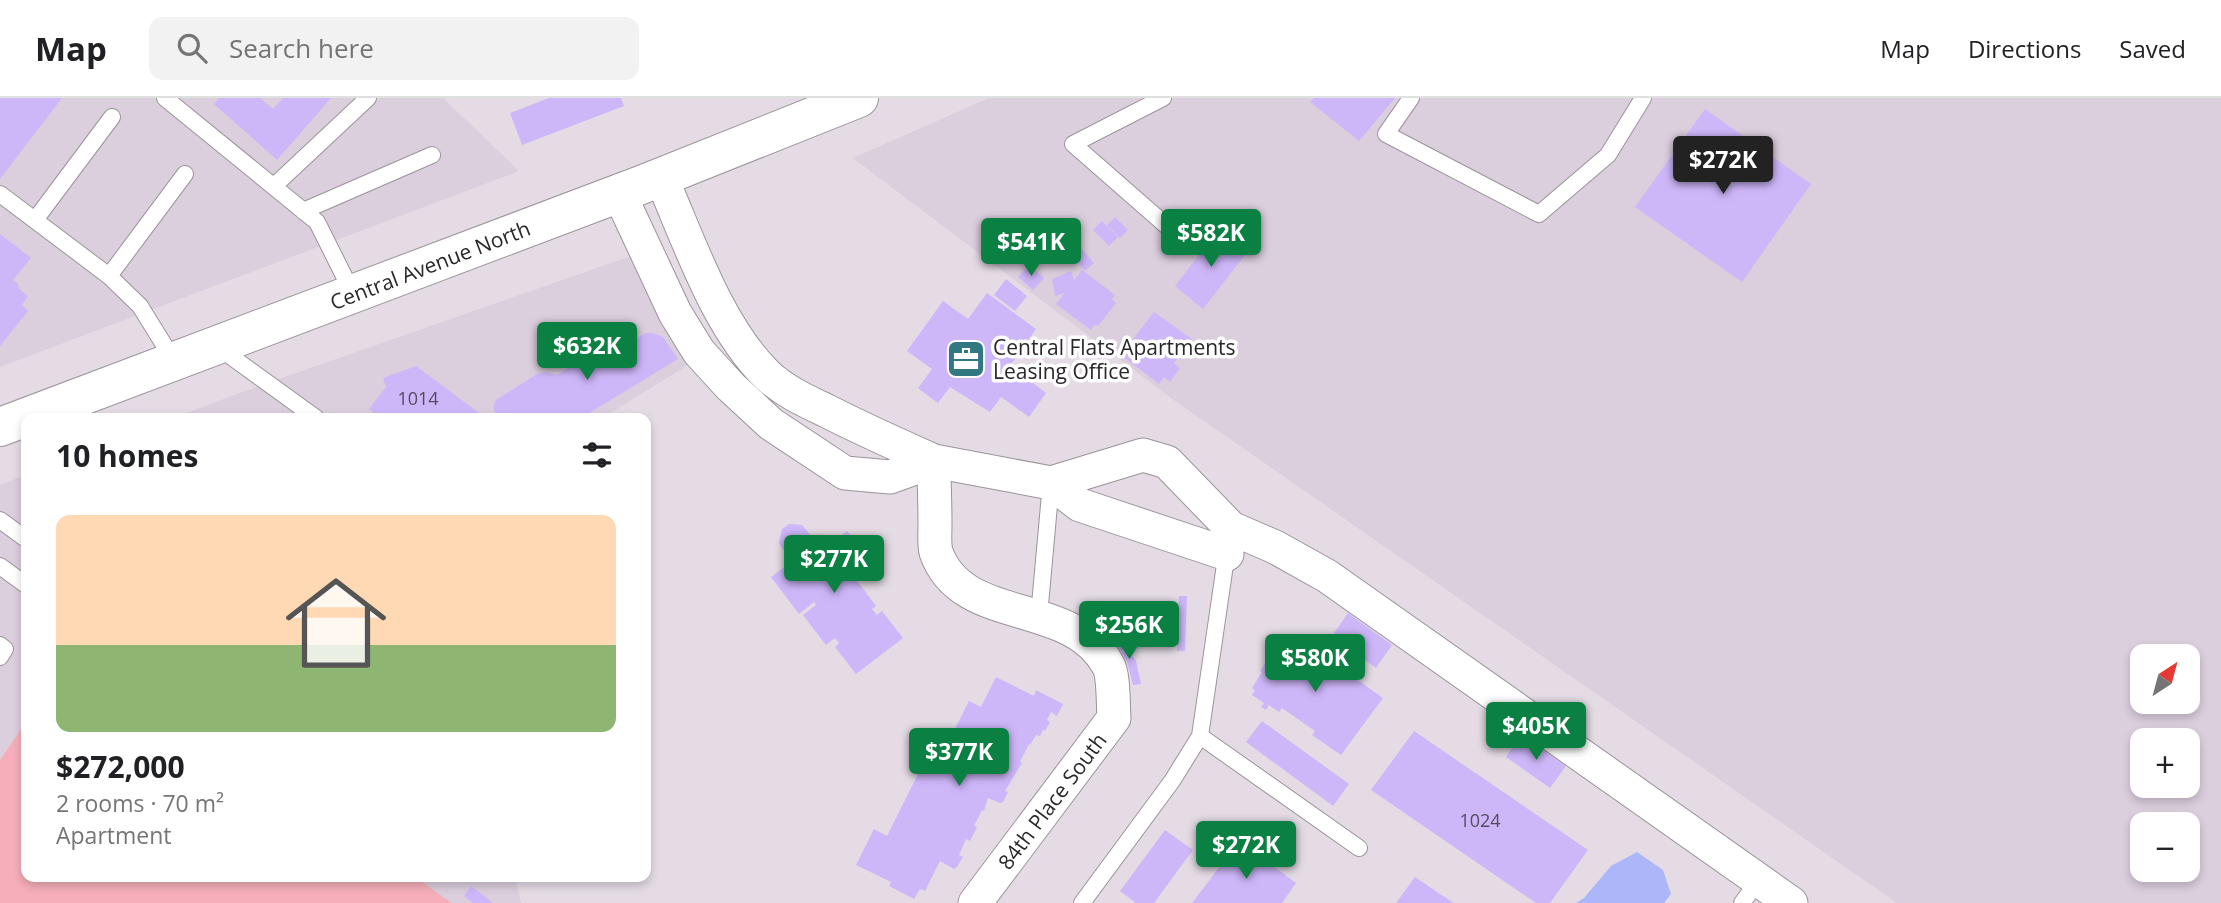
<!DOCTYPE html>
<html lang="en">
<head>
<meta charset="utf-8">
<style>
	:root { --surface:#fff; --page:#f2f2f2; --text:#202124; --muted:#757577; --line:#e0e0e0; --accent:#0b8043 }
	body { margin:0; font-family:"Open Sans",sans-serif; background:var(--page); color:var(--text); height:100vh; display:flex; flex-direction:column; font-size:26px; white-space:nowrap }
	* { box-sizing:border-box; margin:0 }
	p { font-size:23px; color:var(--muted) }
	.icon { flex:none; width:38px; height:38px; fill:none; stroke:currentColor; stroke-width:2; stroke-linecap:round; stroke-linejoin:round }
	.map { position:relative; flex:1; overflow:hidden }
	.details { position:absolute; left:21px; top:315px; width:630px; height:469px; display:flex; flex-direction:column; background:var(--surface); border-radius:14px; box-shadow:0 4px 10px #0003 }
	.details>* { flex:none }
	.needle { width:46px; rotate:36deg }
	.controls { position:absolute; left:2130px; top:546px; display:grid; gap:14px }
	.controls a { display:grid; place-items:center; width:70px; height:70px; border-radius:14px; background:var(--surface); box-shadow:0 4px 10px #0003; font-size:35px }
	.price { position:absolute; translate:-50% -60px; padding:0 16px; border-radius:7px; background:var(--accent); color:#fff; font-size:23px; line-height:46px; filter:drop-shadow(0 2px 4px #0008) }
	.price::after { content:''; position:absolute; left:50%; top:42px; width:21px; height:16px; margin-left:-10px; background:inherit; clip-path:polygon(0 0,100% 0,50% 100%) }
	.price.selected { background:#222; color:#fff }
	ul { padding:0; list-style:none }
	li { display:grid; align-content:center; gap:14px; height:371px; padding:0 35px }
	li span { display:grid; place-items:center; height:217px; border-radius:14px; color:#555 }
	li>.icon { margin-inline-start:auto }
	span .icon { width:126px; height:126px; fill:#fffc; stroke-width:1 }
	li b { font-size:30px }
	h2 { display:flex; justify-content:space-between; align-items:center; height:84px; padding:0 35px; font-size:30px }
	header { display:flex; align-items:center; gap:42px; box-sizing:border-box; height:98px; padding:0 35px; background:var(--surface); border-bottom:2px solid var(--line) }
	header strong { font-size:33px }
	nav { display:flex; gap:38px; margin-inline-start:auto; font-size:24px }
	.search { width:490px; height:63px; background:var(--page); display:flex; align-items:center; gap:18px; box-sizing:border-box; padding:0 24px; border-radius:14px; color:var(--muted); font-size:26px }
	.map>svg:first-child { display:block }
	.built { fill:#dbcedd; fill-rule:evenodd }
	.green { fill:#f6afba }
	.water { fill:#acb6f9 }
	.building { fill:#ceb7f9 }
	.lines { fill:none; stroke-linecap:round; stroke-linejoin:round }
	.service-casing { stroke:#9b939b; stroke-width:18 }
	.minor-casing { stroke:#9b939b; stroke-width:35 }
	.secondary-casing { stroke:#9b939b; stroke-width:40 }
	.service { stroke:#fff; stroke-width:16 }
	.minor { stroke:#fff; stroke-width:33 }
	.secondary { stroke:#fff; stroke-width:38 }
	.labels { text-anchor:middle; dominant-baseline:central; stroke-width:7; stroke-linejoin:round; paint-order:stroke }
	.number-label { font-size:18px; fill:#534b5e }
	.street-label { font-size:21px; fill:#2a272a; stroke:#fff }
	.poi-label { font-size:21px; fill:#2a272a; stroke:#fff; text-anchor:start }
</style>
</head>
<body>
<header>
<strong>Map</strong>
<div class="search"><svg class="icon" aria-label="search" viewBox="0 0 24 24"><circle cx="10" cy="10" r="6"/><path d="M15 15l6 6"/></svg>Search here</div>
<nav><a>Map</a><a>Directions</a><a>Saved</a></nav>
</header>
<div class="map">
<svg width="2221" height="805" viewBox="0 0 2221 805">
	<rect width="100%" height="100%" fill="#e4dbe5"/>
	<path class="built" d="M0,0H443L519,73L0,269Z
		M989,0H2221V805H1897L1171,300L853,60ZM2142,558H2188V604H2142ZM2142,642H2188V688H2142ZM2142,726H2188V772H2142Z
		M634,157L693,264L602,320H174L245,293Z
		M26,377V624L0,662V387Z
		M415,779H515L521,805H452Z"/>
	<path class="green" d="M26,624V779H415L452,805H0V662Z"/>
	<path class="water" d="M1637,754L1663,772L1671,796L1664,805H1576L1584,800L1611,768Z"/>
	<path class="building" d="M0,0H62L0,81Z
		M219,0H260L273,11L283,0H331L277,62L214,6Z
		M549,0H621L624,8L522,47L510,15Z
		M1314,0H1395L1359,43L1310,4Z
		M1705,11L1811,86L1742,184L1635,109Z
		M1115,119L1128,132L1120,140L1107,127Z
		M1102,123L1118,139L1109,148L1093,132Z
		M1219,131L1248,153L1203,211L1175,188Z
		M0,136L31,160L13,182L18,186L19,191L28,198L22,207L28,213L0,248Z
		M1082,151L1094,165L1085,173L1073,159Z
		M1029,167L1044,180L1033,192L1018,179Z
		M1082,172L1115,197L1112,201L1116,205L1098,228L1095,226L1091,232L1056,206L1065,195L1055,198L1052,181L1071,173L1074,182Z
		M1006,181L1027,198L1015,213L994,197Z
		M987,195L1036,231L1010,268L1046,295L1029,319L1001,299L990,314L950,289L938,305L918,290L932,271L907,253L943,203L968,221Z
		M1154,214L1192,241L1174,265L1180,270L1170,284L1164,279L1159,286L1121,257Z
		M645,235H653L663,239L678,261L581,320H501L496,317L493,309L496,302L537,276L546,274L557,277L590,256L601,254L608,257Z
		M416,268L486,320H370L374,315L369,311L386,289L383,280Z
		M789,426L802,427L813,440L819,436L828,448L847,433L869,458L847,477L852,476L876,508L872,511L877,517L882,513L903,540L856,576L835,549L839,545L835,540L826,547L803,517L816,507L814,504L799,516L771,479L791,464L779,445L782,431Z
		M1179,498H1187L1185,553H1177Z
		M1348,515L1392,547L1376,570L1332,538Z
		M1294,536L1307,545L1309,541L1314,543L1310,549L1319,555L1316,559L1349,582L1352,578L1383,600L1341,657L1312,637L1315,633L1282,610L1279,614L1269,607L1266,612L1261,609L1264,605L1252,597L1255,592L1252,590L1262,574L1260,573L1275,552L1276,553L1284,543L1287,545Z
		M1121,538L1136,563L1141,586L1133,587L1127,564L1115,544Z
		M996,579L1034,598L1036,592L1063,606L1057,618L1051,614L1047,622L1050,624L1045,633L1043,632L1040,638L1036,637L1030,647L1029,646L1020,664L1022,665L1005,693L1008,694L1003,704L1000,705L988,700L984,713L982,712L974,728L977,729L970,743L966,741L959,757L963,759L957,769L954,771L940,763L925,793L920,791L914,801L889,788L891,784L856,767L874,731L887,738L922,668L934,673L969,603L981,609Z
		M1262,623L1349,686L1333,708L1246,644Z
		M1414,633L1588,752L1550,805H1536L1371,692Z
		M1521,637L1566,668L1550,690L1506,659Z
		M1165,732L1193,752L1154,805H1136L1120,793Z
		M1239,743L1296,785L1282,805H1192Z
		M1415,779L1437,794L1454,805H1396Z
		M471,788L493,805H473L464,798Z"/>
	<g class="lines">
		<g class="service-casing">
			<path id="service" d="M165,0L317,124L353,196
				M1163,0L1073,46L1177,137
				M1411,0L1386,36L1539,116L1608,57L1643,0
				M274,88L368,0
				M0,96L109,178L140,208L174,263
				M303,113L432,57
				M35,122L112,19
				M109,178L185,76
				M218,249L316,320
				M0,422L26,441
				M0,468L26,487
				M1039,518L1051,385
				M0,547L5,551L0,559
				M1200,638L1359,750
				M1082,805L1172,683L1200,638L1227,453
				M1742,805L1759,782"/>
		</g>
		<g class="minor-casing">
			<path id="minor" d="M619,95L675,215L699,254L731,289L771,326L845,375L890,379L934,363C898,347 862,331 827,313C806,303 784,293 767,277C717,228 689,143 661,79
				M1051,385L1080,407L1227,456
				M975,805L1114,620C1113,607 1114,577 1108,567C1071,498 962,529 936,454C934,446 935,436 935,427C935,406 934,384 934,363L1051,385L1143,357L1167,364L1231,430L1275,449L1327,478L1791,805"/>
		</g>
		<g class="secondary-casing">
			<path id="secondary" d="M0,329L641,87L859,0"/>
		</g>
		<use href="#service" class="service"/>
		<use href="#minor" class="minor"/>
		<use href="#secondary" class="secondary"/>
	</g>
	<defs>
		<g id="office-square" transform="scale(2.0125)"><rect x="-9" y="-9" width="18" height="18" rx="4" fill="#317882" stroke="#fff"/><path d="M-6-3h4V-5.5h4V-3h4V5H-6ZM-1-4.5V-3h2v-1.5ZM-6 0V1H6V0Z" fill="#fff"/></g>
	</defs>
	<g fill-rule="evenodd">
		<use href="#office-square" x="966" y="261"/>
	</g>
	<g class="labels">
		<g class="number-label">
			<text x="418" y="300">1014</text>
			<text x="1480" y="722">1024</text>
		</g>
		<g class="street-label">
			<text transform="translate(430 167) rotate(-21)">Central Avenue North</text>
			<text transform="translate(1052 703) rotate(-53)">84th Place South</text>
		</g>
		<g class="poi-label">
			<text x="993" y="249">Central Flats Apartments<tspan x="993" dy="24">Leasing Office</tspan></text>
		</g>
	</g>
</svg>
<div class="controls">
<a><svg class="needle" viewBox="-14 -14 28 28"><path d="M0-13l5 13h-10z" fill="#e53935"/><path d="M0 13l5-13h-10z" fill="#757577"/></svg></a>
<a>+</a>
<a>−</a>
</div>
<b class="price selected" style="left:1723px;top:98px">$272K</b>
<b class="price" style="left:1211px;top:171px">$582K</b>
<b class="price" style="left:1031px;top:180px">$541K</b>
<b class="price" style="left:587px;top:284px">$632K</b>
<b class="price" style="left:834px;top:497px">$277K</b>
<b class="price" style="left:1129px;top:563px">$256K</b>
<b class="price" style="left:1315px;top:596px">$580K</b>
<b class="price" style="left:1536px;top:664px">$405K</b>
<b class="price" style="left:959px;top:690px">$377K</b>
<b class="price" style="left:1246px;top:783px">$272K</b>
<section class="details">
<h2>10 homes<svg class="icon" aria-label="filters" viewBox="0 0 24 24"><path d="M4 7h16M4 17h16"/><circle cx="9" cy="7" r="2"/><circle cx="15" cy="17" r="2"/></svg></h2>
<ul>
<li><span style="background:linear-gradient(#ffd9b3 60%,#8fb573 0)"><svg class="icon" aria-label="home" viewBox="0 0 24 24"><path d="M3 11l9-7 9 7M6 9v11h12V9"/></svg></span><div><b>$272,000</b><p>2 rooms · 70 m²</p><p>Apartment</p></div></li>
</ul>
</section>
</div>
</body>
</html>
